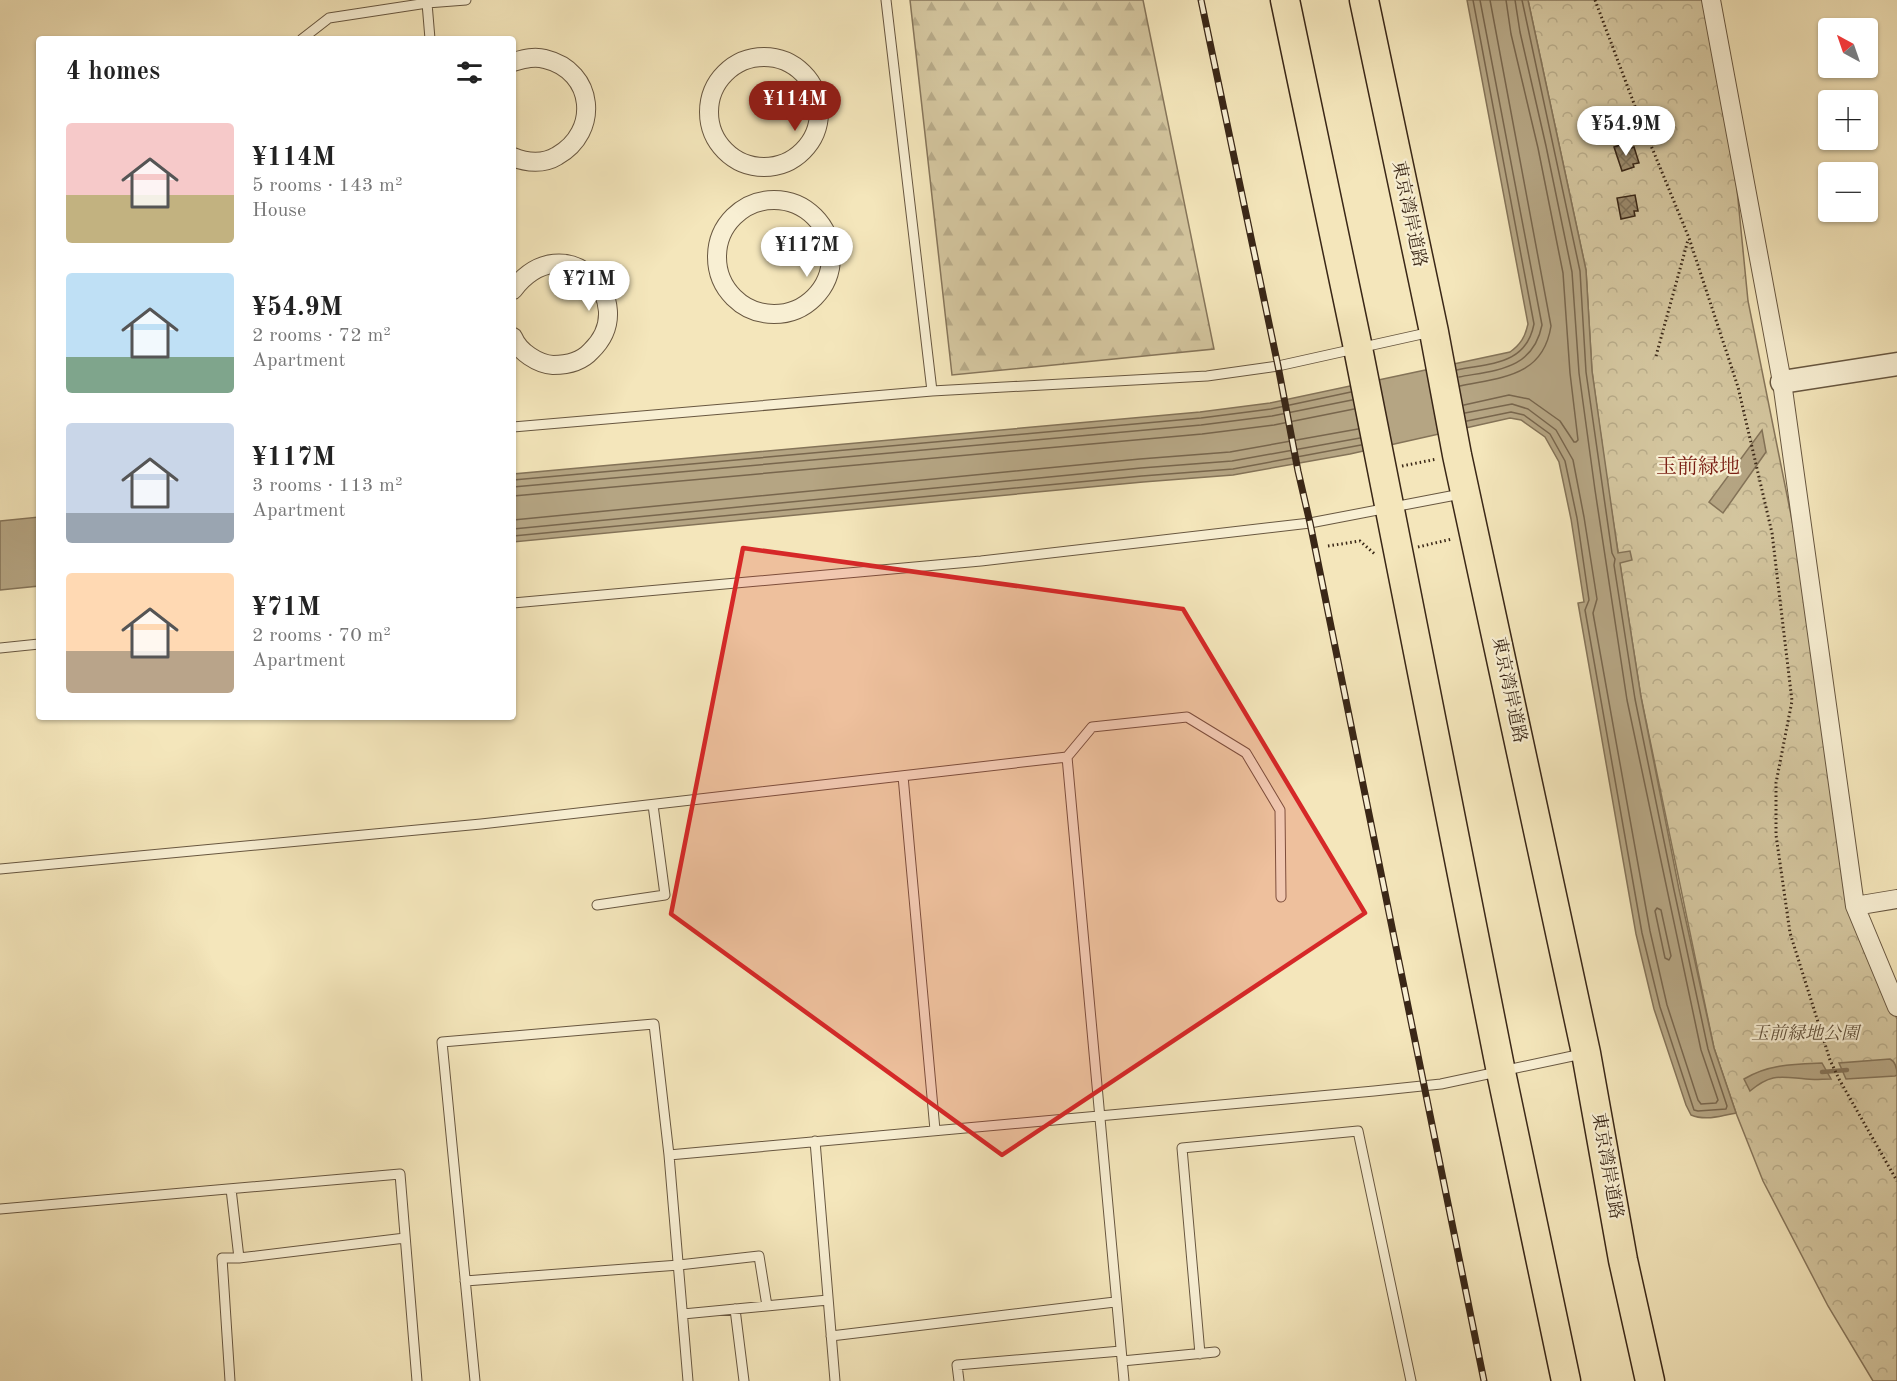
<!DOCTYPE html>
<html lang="en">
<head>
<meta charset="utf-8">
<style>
	:root { --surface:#fff; --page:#f2f2f2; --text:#222; --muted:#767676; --accent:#8f2418 }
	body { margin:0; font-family:"Old Standard TT","Noto Serif JP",serif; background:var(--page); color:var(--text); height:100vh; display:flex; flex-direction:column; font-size:22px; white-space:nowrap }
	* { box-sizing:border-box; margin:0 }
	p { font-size:20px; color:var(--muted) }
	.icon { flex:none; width:33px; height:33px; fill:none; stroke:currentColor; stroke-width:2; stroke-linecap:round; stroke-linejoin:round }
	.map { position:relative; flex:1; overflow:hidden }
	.panel { position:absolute; left:36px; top:36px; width:480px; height:684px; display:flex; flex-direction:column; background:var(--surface); border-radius:6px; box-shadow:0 2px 4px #0004 }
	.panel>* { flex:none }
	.needle { width:39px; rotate:320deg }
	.buttons { position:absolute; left:1818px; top:18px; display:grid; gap:12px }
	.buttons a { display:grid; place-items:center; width:60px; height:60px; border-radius:6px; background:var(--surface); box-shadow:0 2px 4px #0004; font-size:30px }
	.price { position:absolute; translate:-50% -51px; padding:0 14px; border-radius:21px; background:#fff; color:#222; font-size:20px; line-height:39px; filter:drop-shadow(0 2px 3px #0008) }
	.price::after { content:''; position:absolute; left:50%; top:36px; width:18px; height:14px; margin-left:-9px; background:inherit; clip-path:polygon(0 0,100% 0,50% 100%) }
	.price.active { background:var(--accent); color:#fff }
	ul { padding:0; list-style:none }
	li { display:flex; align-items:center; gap:18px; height:150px; padding:0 30px }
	li span { display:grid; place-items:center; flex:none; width:168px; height:120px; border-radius:6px; color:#555 }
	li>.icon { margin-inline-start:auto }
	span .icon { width:72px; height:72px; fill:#fffc; stroke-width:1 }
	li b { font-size:26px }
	h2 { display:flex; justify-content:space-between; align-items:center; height:72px; padding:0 30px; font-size:26px }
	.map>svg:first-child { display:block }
	.forest { fill:url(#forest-firs); stroke:#87765b; stroke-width:1.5 }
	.park { fill:url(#park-crowns); stroke:#87765b; stroke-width:1.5 }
	.water { fill:#b5a583; stroke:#847358; stroke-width:1.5 }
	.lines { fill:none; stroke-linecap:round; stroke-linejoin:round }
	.shore { stroke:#78664d; stroke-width:1.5 }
	.stream { stroke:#847358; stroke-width:4.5 }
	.building { fill:url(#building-cross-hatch); stroke:#3a2717; stroke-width:1.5 }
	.service-casing { stroke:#685740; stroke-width:11 }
	.minor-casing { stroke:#685740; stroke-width:20 }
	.tertiary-casing { stroke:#685740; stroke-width:25 }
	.trunk-casing { stroke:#3a2717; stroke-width:31 }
	.path { stroke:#3a2717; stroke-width:3; stroke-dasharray:1.5 3; stroke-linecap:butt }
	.service { stroke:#f8efd3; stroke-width:9 }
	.minor { stroke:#f8efd3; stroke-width:18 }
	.tertiary { stroke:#f8efd3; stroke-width:22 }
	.trunk { stroke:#f4e6bb; stroke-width:28 }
	.rail-casing { stroke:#3a2717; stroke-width:7 }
	.rail { stroke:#f8efd3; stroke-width:4.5; stroke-dasharray:14; stroke-linecap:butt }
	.marked { fill:#d62828; fill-opacity:0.2; stroke:#d62828; stroke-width:4.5; stroke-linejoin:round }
	.labels { text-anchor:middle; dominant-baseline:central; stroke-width:4.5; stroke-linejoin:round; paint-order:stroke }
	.street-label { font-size:18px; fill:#3a2717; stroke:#f8efd3 }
	.park-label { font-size:18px; font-style:italic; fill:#604f39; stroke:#f8efd3 }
	.quarter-label { font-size:21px; fill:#7a1f14; stroke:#f8efd3 }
</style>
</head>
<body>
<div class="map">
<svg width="1897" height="1381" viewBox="0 0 1897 1381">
	<defs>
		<pattern id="forest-firs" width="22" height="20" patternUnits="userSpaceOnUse" patternTransform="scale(1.5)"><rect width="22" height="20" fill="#d4c69f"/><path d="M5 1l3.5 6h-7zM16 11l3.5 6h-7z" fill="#b7aa88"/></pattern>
		<pattern id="park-crowns" width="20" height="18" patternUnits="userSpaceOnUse" patternTransform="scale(1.5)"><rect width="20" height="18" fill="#d4c69f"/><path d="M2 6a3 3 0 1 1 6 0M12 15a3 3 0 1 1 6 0" fill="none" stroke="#b7aa88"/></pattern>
		<pattern id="building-cross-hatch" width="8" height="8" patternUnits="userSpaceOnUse" patternTransform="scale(1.5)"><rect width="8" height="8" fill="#9b8a6c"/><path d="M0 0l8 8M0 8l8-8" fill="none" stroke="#7f7158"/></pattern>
	</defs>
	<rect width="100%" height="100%" fill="#f4e6bb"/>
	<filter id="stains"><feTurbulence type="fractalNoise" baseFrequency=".00333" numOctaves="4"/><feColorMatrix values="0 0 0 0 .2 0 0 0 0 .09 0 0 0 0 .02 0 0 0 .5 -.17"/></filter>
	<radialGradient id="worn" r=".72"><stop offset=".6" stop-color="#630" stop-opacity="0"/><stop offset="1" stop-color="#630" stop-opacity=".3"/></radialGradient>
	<path class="forest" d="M910,0H1143L1214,349L952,375Z"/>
	<path class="park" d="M1528,0H1706L1735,169L1748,301L1801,565L1851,906L1897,1019V1381H1873L1828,1306L1763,1181L1736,1113L1714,1048L1641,697L1608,488L1592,371L1586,270Z"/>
	<path class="water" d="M1467,0H1528L1586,270L1592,371L1618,553L1630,551L1632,560L1620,563L1641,697L1679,889L1714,1048L1736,1113C1722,1116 1705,1121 1691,1115L1686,1105L1654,1009L1636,934L1578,603L1584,602L1571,519L1559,462L1545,437L1521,420L1510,418L1350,454L1233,475L1143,482L513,542V474L1200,412L1270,403L1510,352C1521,344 1525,337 1528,324Z
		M1762,430L1766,452L1723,513L1709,502Z
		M39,517V586L0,590V521Z
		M1890,1059C1896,1062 1897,1069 1897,1075L1895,1076L1846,1079L1839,1063Z
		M1822,1063L1831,1079C1822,1079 1814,1080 1806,1079C1780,1077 1772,1073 1750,1091L1744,1079C1768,1064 1795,1064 1822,1063Z"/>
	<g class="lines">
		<path class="shore" d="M1457,370C1491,363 1526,365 1534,324L1473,0
			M1459,377C1496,370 1533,370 1542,325L1480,0
			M1460,386C1502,377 1543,377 1551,326L1490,0
			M1464,405L1509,395L1529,399L1560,421L1574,442H1576L1578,440L1570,373L1563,273L1538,148L1511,34L1506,0
			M1465,413L1512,404L1528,409L1556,430L1573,460L1584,517L1597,599L1593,613L1650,931L1667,1005L1698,1100L1701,1104L1716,1103L1718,1100L1701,1050L1627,700L1595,490L1579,373L1572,272L1546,146L1520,32L1515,0
			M1467,421L1511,412L1524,415L1550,434L1565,461L1577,518L1589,600L1585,610L1642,933L1660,1007L1694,1110L1698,1111L1726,1109L1727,1106L1708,1049L1674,890L1635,699L1614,565L1615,559L1612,553L1586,372L1580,271L1522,0
			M513,480L1201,418L1271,409L1351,392
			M513,487L1201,425L1272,416L1352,400
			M513,496L1202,434L1274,425L1354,409
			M513,520L1140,459L1230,452L1358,429
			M513,529L1141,468L1232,461L1360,438
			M513,536L1142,476L1233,469L1361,445
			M1657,908L1661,910L1671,956L1669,960L1665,958L1655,911Z"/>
		<path class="stream" d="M1822,1072L1847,1070"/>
	</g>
	<path class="building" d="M1626,143L1628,149L1634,147L1639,163L1633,164L1634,167L1622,171L1614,147Z
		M1635,195L1638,211H1634L1635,216L1621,219L1617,198Z"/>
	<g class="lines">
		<g class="service-casing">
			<path id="service" d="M886,0L932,391
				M427,3L430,39
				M302,39L329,18L427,3L466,0
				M513,427L932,391L1207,376L1278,366L1431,332
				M513,603L981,561L1310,523L1461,494
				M0,648L39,644
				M1067,757L1092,727L1187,717L1246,753L1280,810L1281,897
				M903,776L935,1130
				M0,869L481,824L1067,757L1124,1381
				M597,905L665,895L653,805
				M815,1141L835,1381
				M669,1155L1374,1091L1441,1084L1582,1054
				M231,1189L239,1258
				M0,1209L400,1174L417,1381
				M465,1281L679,1265L759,1256L767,1306
				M735,1309L744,1381
				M683,1314L828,1300
				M831,1336L1115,1302
				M1200,1354L1182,1148L1358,1131L1411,1381
				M1122,1361L1215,1352
				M230,1381L222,1258H239L405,1238
				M475,1381L442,1042L654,1024L669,1155L688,1381
				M959,1381L957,1365L1121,1351"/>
		</g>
		<g class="minor-casing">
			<path id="minor" d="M1711,0L1782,382L1855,906L1897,1007
				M709 112a55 55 0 1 1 110 0a55 55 0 1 1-110 0Z
				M513,62C524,59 534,56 545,59C595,71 600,132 557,156C544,164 527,163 513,157
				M717 257a57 57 0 1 1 114 0a57 57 0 1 1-114 0Z
				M513,290C564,222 643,301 591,351C582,361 567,365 553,365C538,364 519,352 513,337
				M1855,906L1897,899"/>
		</g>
		<g class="tertiary-casing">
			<path id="tertiary" d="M1782,382L1897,364"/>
		</g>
		<g class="trunk-casing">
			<path id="trunk" d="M1285,0L1358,348L1501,1072L1566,1381
				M1364,0L1434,332L1457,455L1586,1053L1623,1260L1650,1381"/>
		</g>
		<path class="path" d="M1595,0L1636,109L1689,238L1738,387L1772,533L1792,701L1776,783V835L1790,933L1830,1060L1839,1079L1897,1181
			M1656,356L1688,240
			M1402,466L1437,459
			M1328,546L1360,541L1376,555
			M1418,547L1452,539"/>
		<use href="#service" class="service"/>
		<use href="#minor" class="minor"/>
		<use href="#tertiary" class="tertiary"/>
		<use href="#trunk" class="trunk"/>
		<g class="rail-casing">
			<path id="rail" d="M1201,0L1278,366L1298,471L1310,523L1484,1381"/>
		</g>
		<use href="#rail" class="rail"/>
	</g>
	<path class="marked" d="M743,548L1183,609L1365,913L1002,1155L671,914Z"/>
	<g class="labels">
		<g class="street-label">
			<text transform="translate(1409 214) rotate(78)">東京湾岸道路</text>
			<text transform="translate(1509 690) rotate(78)">東京湾岸道路</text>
			<text transform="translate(1607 1166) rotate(80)">東京湾岸道路</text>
		</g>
		<g class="park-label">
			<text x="1805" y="1034">玉前緑地公園</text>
		</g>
		<g class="quarter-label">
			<text x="1698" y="467">玉前緑地</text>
		</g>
	</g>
	<rect width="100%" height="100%" filter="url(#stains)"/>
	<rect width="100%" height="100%" fill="url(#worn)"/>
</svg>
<div class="buttons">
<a><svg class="needle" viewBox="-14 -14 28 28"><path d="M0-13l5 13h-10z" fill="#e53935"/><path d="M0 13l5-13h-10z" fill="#767676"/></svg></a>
<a>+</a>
<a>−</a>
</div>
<b class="price active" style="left:795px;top:132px">¥114M</b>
<b class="price" style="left:1626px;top:157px">¥54.9M</b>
<b class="price" style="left:807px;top:278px">¥117M</b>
<b class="price" style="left:589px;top:312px">¥71M</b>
<section class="panel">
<h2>4 homes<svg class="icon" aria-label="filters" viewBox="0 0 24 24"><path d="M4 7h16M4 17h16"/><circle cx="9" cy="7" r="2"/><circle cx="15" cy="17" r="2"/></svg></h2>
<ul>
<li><span style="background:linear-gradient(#f6c9c9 60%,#c2b280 0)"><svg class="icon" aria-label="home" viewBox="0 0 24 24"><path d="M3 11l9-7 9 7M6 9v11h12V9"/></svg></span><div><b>¥114M</b><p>5 rooms · 143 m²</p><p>House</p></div></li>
<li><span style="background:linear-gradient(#bfe0f5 70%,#7fa58c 0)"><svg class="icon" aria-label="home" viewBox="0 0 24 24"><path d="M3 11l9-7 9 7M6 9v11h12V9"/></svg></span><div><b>¥54.9M</b><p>2 rooms · 72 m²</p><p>Apartment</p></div></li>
<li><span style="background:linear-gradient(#c9d6e8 75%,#9aa5b1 0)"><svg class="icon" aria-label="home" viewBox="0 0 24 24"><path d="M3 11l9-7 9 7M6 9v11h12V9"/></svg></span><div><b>¥117M</b><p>3 rooms · 113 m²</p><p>Apartment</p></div></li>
<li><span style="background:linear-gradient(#ffd9b3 65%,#b9a48a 0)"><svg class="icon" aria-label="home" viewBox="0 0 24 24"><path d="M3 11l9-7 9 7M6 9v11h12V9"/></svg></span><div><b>¥71M</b><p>2 rooms · 70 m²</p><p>Apartment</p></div></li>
</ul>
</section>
</div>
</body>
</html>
